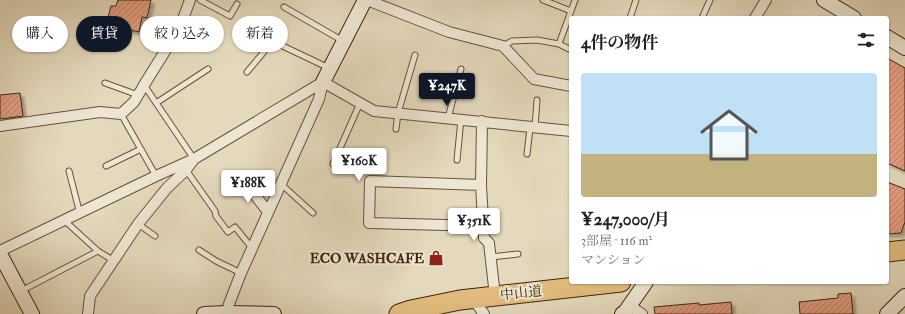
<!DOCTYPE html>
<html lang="ja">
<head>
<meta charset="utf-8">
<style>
	:root { --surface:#fff; --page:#f2f2f2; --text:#202124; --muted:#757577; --accent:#111827 }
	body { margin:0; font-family:"IM FELL Double Pica","Noto Serif JP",serif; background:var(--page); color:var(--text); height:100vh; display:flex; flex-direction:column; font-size:15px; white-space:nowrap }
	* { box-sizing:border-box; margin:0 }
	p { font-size:13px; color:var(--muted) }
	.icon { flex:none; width:22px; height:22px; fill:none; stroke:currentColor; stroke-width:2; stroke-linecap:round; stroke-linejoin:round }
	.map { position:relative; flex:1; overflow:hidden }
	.side { position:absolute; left:569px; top:16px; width:320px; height:268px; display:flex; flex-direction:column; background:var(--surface); border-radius:4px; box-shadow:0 1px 3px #0004 }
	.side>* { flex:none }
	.hud { position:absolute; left:12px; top:16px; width:380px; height:36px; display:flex; gap:8px }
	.price { position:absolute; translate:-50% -34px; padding:0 9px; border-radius:4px; background:#fff; color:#222; font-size:13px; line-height:26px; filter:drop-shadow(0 1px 2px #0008) }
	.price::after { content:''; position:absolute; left:50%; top:24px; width:12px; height:9px; margin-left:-6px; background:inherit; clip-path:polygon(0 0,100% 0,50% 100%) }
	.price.on { background:var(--accent); color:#fff }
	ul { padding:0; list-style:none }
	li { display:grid; align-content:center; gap:8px; height:212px; padding:0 12px }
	li span { display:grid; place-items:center; height:124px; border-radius:4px; color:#555 }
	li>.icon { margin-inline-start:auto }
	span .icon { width:72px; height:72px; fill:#fffc; stroke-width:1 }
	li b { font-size:17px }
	h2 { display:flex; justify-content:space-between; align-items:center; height:48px; padding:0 12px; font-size:17px }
	.tag { padding:0 14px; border-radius:18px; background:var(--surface); box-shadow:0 1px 3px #0004; font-size:14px; line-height:36px }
	.tag.on { background:var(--accent); color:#fff }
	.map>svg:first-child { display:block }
	.building { fill:url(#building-hatch); stroke:#42240d; filter:url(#shadow) }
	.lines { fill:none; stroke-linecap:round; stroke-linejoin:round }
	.lane-casing { stroke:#6a5139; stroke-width:7 }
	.street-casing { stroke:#6a5139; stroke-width:12 }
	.secondary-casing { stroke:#42240d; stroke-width:16 }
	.highway-casing { stroke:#42240d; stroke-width:21 }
	.lane { stroke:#ede6d3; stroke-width:5 }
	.street { stroke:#ede6d3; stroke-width:10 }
	.secondary { stroke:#ede6d3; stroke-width:14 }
	.highway { stroke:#e2bc7e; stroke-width:19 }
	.labels { text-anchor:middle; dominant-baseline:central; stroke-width:4; stroke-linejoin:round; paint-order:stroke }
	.poi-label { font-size:14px; font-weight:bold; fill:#42240d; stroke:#ede6d3; text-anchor:end }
	.street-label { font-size:14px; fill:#42240d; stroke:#ede6d3 }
</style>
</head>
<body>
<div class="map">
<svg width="905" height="314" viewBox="0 0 905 314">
	<defs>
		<pattern id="building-hatch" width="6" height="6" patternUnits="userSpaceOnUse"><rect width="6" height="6" fill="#e29e81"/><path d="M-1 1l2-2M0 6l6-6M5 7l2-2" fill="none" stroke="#b98168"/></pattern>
		<filter id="shadow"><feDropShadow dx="3.5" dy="3.5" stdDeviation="1" flood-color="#0004"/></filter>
	</defs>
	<rect width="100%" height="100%" fill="#e4d9bc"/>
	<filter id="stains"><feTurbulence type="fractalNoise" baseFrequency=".005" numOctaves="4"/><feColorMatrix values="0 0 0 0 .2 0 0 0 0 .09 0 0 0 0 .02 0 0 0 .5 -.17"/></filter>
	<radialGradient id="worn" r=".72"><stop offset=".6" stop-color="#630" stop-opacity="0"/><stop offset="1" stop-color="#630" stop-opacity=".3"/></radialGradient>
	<path class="building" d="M118,0H151L147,18L142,17L139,32L106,25L111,6H116Z
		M887,58L905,68V171L887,163Z
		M20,93L23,116L0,119V95Z
		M887,182L905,189V222L901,233L887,234Z
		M851,293L853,314H800L799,302L838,298V294Z
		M731,302L732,314H655L654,307L699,303V305Z"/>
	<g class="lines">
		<g class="lane-casing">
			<path id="lane" d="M200,0L230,16L237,4
				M543,0L571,11
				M284,7L343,41
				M630,18L636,0
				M702,18L710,0
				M180,27L211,44
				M559,44L575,0
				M503,46L512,41L537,40L559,44L571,50
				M247,72L263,53L270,40L329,68
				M105,83L138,95
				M144,85L194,159
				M156,103L208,69
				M121,114L156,176
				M448,118L461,69
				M535,127L537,100
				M396,129L398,113L415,55
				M527,154L530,128
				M457,160L461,119
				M333,164L360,103
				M106,166L141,149
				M186,170L215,211L216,216L228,232L235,227L252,248
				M69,171L80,214
				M281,184L313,213
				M65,221L98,251
				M138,224L155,236
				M199,250L216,261L241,273
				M491,257L518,254
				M21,291L98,251L114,261"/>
		</g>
		<g class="street-casing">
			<path id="street" d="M367,0L449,32L503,46L534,79L571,86
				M755,18L766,0
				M323,82L374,111L571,131
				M482,121L481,185L370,181L369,223L484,226
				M0,126L100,112L121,114L134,102L144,85L180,27L190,0
				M245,182L268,212
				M481,185L484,238L489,243L495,296
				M0,251L156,176L194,159
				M473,299L484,314
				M630,306L642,314
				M227,313L229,304L241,273L319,99L323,82
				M88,314L90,296L138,224L167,188L186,170L194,159L323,82"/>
		</g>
		<g class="secondary-casing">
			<path id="secondary" d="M824,0L854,18
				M887,37L905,48
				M323,82L365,0
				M0,254L32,314
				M204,314L227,313L274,314
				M622,314L625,312L646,282
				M887,314L905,296"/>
		</g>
		<g class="highway-casing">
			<path id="highway" d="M887,252L905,250
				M399,314L411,310L460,300L621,282"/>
		</g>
		<use href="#lane" class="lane"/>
		<use href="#street" class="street"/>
		<use href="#secondary" class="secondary"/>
		<use href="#highway" class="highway"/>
	</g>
	<defs>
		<g id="shop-bare" transform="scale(1.2)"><path d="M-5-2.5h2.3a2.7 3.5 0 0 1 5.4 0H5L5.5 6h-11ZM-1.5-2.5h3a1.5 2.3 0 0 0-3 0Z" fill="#8f2418" stroke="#ede6d3" stroke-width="2.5" paint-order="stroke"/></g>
	</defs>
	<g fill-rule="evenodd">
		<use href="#shop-bare" x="436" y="258"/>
	</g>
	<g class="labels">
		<g class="poi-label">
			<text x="424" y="258">ECO WASHCAFE</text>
		</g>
		<g class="street-label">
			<text transform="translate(521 293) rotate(-6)">中山道</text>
		</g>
	</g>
	<rect width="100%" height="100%" filter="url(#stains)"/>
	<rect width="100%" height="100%" fill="url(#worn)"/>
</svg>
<b class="price on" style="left:447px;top:107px">¥247K</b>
<b class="price" style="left:359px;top:182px">¥160K</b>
<b class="price" style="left:248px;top:204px">¥188K</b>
<b class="price" style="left:474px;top:242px">¥351K</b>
<div class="hud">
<a class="tag">購入</a>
<a class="tag on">賃貸</a>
<a class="tag">絞り込み</a>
<a class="tag">新着</a>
</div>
<section class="side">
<h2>4件の物件<svg class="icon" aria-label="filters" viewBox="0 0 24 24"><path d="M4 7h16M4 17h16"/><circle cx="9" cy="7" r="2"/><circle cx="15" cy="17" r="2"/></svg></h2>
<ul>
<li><span style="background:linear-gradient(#bfe0f5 65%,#c2b280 0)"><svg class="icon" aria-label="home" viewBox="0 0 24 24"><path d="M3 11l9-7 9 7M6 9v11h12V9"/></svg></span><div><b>¥247,000/月</b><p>3部屋 · 116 m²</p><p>マンション</p></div></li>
</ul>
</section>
</div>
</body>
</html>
